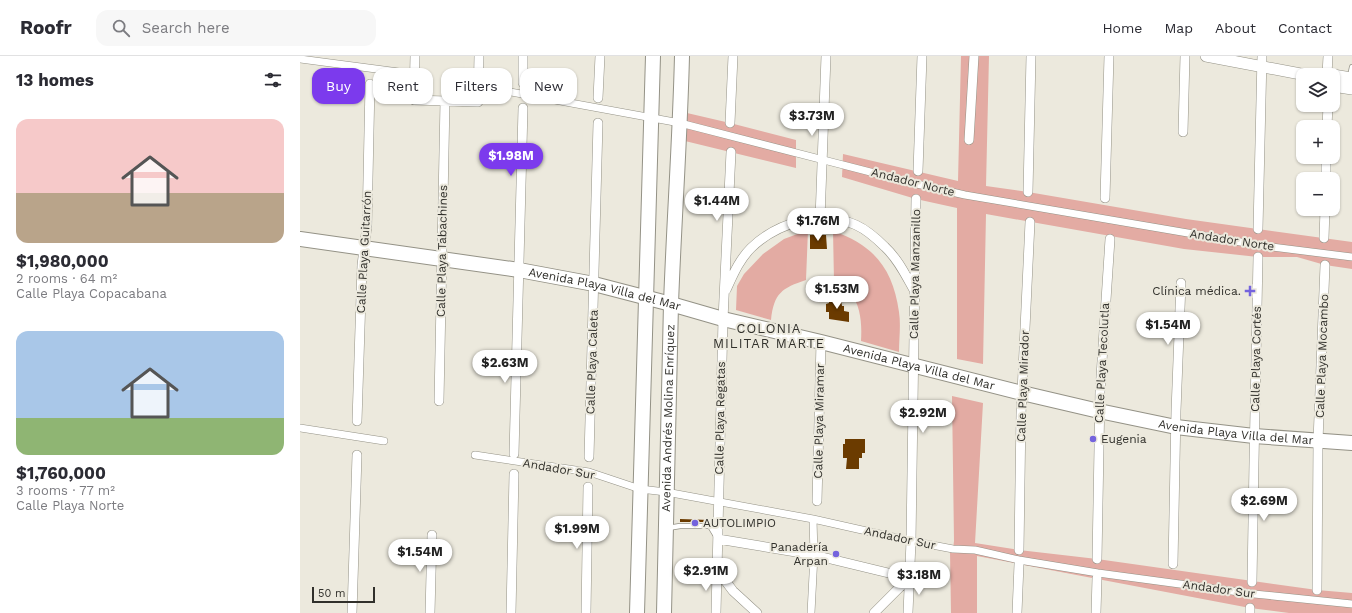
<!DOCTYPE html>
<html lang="en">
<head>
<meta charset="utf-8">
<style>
	:root { --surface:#fff; --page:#f7f7f7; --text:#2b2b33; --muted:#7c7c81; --line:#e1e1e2; --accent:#7c3aed }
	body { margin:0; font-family:"Work Sans",sans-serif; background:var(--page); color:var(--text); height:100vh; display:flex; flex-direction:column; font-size:15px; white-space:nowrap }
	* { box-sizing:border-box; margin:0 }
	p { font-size:13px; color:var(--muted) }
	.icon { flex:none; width:22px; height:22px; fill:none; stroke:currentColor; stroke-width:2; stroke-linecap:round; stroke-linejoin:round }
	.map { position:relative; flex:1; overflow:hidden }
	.sheet { display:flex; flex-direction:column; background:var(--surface); width:300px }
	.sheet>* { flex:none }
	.banner { position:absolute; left:12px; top:12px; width:380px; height:36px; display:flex; gap:8px }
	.buttons { position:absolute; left:996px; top:12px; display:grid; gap:8px }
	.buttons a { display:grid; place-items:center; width:44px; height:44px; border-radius:8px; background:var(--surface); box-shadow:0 1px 3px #0004; font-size:20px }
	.scale { position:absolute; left:12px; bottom:10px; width:63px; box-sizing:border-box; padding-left:4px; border:2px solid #31302b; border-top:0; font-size:11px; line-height:14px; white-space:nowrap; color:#31302b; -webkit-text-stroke:3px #ece9dd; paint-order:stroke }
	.price { position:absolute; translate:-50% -34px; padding:0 9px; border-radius:14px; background:#fff; color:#222; font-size:13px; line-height:26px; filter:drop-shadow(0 1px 2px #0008) }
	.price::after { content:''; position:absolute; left:50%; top:24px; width:12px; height:9px; margin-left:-6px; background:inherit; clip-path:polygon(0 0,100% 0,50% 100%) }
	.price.on { background:var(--accent); color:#fff }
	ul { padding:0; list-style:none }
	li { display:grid; align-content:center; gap:8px; height:212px; padding:0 16px }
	li span { display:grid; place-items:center; height:124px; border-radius:12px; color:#555 }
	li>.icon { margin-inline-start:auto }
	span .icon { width:72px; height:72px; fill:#fffc; stroke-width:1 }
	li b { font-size:17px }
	h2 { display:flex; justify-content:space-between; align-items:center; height:48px; padding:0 16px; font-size:17px }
	.tag { padding:0 14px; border-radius:12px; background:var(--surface); box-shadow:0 1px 3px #0004; font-size:14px; line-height:36px }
	.tag.on { background:var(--accent); color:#fff }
	header { display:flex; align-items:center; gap:24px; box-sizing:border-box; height:56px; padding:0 20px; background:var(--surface); border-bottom:1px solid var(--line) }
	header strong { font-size:19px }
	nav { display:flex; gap:22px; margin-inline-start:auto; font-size:14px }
	.search { width:280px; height:36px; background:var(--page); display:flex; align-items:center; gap:10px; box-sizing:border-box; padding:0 14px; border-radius:12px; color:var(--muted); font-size:15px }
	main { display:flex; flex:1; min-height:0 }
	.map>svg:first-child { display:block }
	.green { fill:#e3aba3 }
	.building { fill:#6b3b00 }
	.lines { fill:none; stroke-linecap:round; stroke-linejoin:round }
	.service-casing { stroke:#949286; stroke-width:6 }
	.pedestrian-casing { stroke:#949286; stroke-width:8 }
	.minor-casing { stroke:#949286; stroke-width:10 }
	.tertiary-casing { stroke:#949286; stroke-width:12 }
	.primary-casing { stroke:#949286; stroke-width:16 }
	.service { stroke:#fff; stroke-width:4.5 }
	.pedestrian { stroke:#fff; stroke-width:7 }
	.minor { stroke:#fff; stroke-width:9 }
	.tertiary { stroke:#fff; stroke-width:11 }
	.primary { stroke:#fff; stroke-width:14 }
	.poi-dot { fill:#7463dd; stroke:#ece9dd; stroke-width:1.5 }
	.labels { text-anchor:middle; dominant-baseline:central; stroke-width:4; stroke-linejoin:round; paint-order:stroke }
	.street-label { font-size:12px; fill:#31302b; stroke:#ece9dd }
	.poi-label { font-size:12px; fill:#31302b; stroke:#ece9dd; text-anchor:end }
	.neighbourhood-label { font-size:13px; letter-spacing:1px; fill:#31302b; stroke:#ece9dd }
</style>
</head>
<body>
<header>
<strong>Roofr</strong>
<div class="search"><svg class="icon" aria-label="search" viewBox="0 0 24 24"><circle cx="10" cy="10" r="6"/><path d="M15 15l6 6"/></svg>Search here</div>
<nav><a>Home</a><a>Map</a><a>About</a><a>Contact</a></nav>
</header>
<main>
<section class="sheet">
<h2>13 homes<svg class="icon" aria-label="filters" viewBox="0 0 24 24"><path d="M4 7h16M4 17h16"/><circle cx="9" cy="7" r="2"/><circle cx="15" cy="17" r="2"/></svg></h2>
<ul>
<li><span style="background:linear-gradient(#f6c9c9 60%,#b9a48a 0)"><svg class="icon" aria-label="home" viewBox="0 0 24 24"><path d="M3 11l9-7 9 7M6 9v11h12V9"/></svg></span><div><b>$1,980,000</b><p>2 rooms · 64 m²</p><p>Calle Playa Copacabana</p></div></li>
<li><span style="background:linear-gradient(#a9c7e8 70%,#8fb573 0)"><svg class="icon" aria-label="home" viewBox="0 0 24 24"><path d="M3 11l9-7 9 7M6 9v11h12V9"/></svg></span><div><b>$1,760,000</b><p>3 rooms · 77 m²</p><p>Calle Playa Norte</p></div></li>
</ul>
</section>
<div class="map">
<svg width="1052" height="557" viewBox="0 0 1052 557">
	<rect width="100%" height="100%" fill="#ece9dd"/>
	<path class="green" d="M661,0H689L686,130L728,136L886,163L1052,186V213L1025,209L997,201H958L884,193L686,158L683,308L657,303V152L616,143L542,121L543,98L658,125Z
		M387,57L430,67L496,84V112L385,85Z
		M508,174L506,224C482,232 474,237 471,264L436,254L437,230L444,218L463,198L484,183Z
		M533,175C574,189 593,213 599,256C601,269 599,283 599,296L561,285C562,268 561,250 550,236C547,231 539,228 534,225Z
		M652,340L683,347L675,487L719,494L797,503L1017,534L1052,537V557H989L950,552L677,500V557H651L650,495L653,493L654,485Z"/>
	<path class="building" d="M510,179H526L527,193H510Z
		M529,240H537V244H541L542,250H544V255L549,256V266L529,263V256H526V248L529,247Z
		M545,383H565V397H562V402H559V413H546L547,402H543V388H545Z
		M380,463L410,464V466H380Z"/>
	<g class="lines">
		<g class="service-casing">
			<path id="service" d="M1050,21L1052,11
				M368,472L380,470H410L416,480"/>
		</g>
		<g class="pedestrian-casing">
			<path id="pedestrian" d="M0,3L114,18
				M178,30L380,67L617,128L665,139L964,190L1052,201
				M0,372L84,385
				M175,399L289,416L340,433L366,436L513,463L611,485L653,493L675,494L719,504L798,517L954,538L1052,548
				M511,557L514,499L513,463"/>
		</g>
		<g class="minor-casing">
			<path id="minor" d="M115,0L114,44L178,46L179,0
				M1027,19L1028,0
				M223,27V0
				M298,42L300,0
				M430,67L433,0
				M1027,71L1028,49
				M883,76L885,0
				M669,84L674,0
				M618,115L622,0
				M1026,123V101
				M728,136L731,0
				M805,142L809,0
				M520,163L526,0
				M958,173L962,0
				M1024,182L1025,153
				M426,234C433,219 439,204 451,192C478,166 521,154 556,169C567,174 577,183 585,191C598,203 606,220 614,234
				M139,345L145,45
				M57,365L62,209L67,170L70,28
				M214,398L223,52
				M289,401L298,67
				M517,445L521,286
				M418,483L514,499L609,522
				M719,494L721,358L730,166
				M797,503L800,336L810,183
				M873,508L876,355L881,227
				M418,515L433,535L457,557
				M952,526L954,406L958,201
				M1017,534L1018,385L1025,209
				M52,557L57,399
				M130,557L132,479
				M211,557L214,418
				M286,557L288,431
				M416,557L423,263L431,96
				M574,557L609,522
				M608,557L611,485L616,143
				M717,557L719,508
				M796,557L797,522
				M950,557V552"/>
		</g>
		<g class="tertiary-casing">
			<path id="tertiary" d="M906,0L1006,19
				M1022,19L1027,18L1052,22
				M1033,30L1052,33"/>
		</g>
		<g class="primary-casing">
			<g id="primary">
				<path id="s1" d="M0,183L219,214L294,228L371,248L423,263L521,286L722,337L799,355L876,371L954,380L1052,387"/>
				<path d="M337,557L353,0"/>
				<path id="s2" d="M364,557C366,454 368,351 371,248C374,165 380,83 382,0"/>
			</g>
		</g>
		<use href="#service" class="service"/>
		<use href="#pedestrian" class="pedestrian"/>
		<use href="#minor" class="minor"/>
		<use href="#tertiary" class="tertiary"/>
		<use href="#primary" class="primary"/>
	</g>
	<g class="poi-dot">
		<path d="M948 229h4v4h4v4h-4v4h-4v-4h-4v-4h4z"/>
		<circle cx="793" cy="383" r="4"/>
		<circle cx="395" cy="467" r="4"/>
		<circle cx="536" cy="498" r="4"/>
	</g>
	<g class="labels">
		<g class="street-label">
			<text transform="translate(613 126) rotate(14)">Andador Norte</text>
			<text transform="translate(932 184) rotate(9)">Andador Norte</text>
			<text transform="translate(142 195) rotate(-89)">Calle Playa Tabachines</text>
			<text transform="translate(64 196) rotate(-87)">Calle Playa Guitarrón</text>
			<text transform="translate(615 218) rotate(-89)">Calle Playa Manzanillo</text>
			<text stroke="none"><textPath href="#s1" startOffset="309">Avenida Playa Villa del Mar</textPath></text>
			<text transform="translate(1022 300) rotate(-88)">Calle Playa Mocambo</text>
			<text transform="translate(956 303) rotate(-89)">Calle Playa Cortés</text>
			<text transform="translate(292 306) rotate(-88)">Calle Playa Caleta</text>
			<text transform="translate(802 307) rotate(-87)">Calle Playa Tecolutla</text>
			<text stroke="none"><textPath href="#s1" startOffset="633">Avenida Playa Villa del Mar</textPath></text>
			<text transform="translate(723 330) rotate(-88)">Calle Playa Mirador</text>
			<text stroke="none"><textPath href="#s2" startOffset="195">Avenida Andrés Molina Enríquez</textPath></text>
			<text transform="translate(420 362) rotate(-89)">Calle Playa Regatas</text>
			<text transform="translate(519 365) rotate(-89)">Calle Playa Miramar</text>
			<text stroke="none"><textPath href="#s1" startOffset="957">Avenida Playa Villa del Mar</textPath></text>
			<text transform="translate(259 413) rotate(10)">Andador Sur</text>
			<text transform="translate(600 482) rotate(12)">Andador Sur</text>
			<text transform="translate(919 533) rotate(8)">Andador Sur</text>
		</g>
		<g class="poi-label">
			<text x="941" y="235">Clínica médica.</text>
			<text x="801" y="383" text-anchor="start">Eugenia</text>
			<text x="403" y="467" text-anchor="start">AUTOLIMPIO</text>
			<text x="528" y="491">Panadería<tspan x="528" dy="14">Arpan</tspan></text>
		</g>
		<g class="neighbourhood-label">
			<text x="469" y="272">COLONIA<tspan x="469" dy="15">MILITAR MARTE</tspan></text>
		</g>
	</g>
</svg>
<div class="buttons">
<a><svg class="icon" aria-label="layers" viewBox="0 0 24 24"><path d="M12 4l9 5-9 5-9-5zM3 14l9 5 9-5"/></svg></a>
<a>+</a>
<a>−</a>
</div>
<div class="scale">50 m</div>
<b class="price" style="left:512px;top:81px">$3.73M</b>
<b class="price on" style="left:211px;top:121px">$1.98M</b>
<b class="price" style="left:417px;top:166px">$1.44M</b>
<b class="price" style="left:518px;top:186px">$1.76M</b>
<b class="price" style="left:537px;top:254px">$1.53M</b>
<b class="price" style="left:868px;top:290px">$1.54M</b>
<b class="price" style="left:205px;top:328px">$2.63M</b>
<b class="price" style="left:623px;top:378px">$2.92M</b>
<b class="price" style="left:964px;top:466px">$2.69M</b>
<b class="price" style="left:277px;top:494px">$1.99M</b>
<b class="price" style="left:120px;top:517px">$1.54M</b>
<b class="price" style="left:406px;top:536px">$2.91M</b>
<b class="price" style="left:619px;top:540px">$3.18M</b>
<div class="banner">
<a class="tag on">Buy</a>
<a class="tag">Rent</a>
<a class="tag">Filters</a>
<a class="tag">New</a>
</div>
</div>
</main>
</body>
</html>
